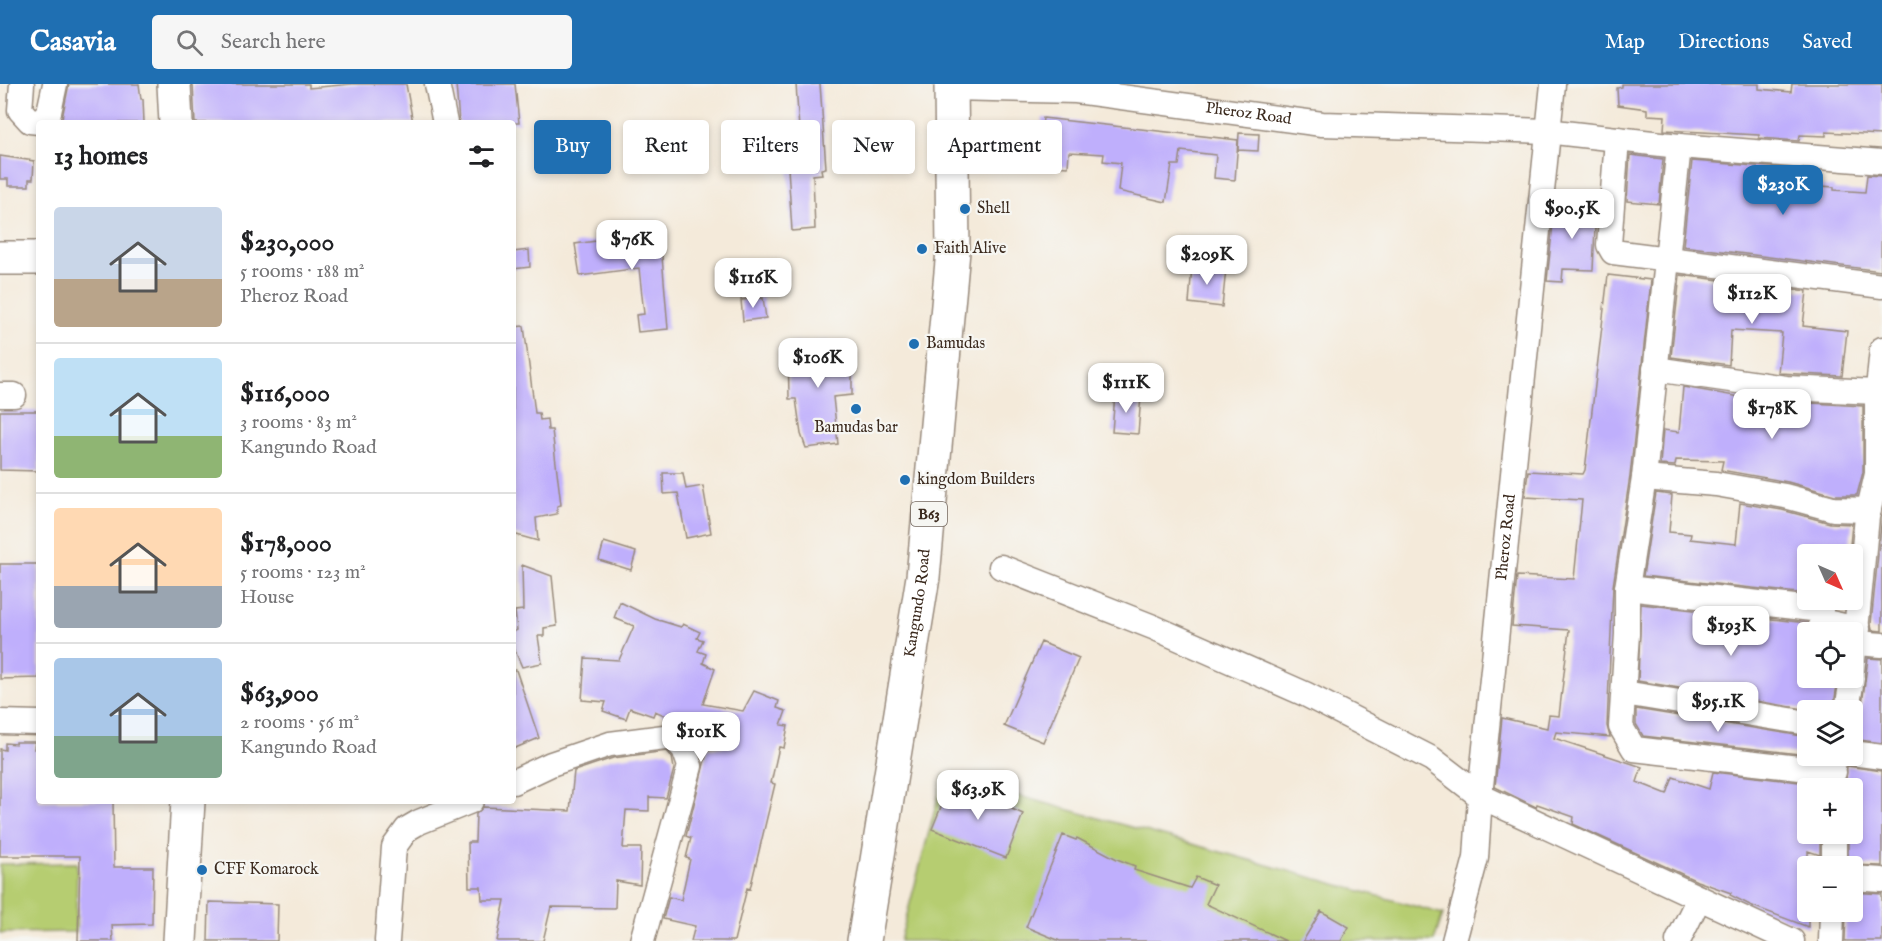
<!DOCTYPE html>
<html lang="en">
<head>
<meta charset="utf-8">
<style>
	:root { --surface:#fff; --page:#f6f6f6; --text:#202124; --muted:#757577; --line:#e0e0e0; --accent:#1f6fb2 }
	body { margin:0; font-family:"IM FELL English",serif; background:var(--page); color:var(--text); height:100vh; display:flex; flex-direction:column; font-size:22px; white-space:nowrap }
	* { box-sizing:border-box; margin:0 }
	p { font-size:20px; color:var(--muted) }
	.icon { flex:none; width:33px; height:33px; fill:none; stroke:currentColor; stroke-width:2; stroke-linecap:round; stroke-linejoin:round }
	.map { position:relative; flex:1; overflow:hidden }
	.side { position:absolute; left:36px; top:36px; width:480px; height:684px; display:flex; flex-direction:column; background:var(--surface); border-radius:6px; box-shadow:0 3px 9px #0003 }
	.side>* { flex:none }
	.hud { position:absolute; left:534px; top:36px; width:570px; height:54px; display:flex; gap:12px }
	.needle { width:39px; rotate:135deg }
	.tools { position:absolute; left:1797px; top:460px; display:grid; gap:12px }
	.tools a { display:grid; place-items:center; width:66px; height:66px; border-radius:6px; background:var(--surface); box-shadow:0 3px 9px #0003; font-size:30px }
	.price { position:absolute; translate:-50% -51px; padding:0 14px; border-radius:12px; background:#fff; color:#222; font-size:20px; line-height:39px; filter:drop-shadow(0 2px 3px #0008) }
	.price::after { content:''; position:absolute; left:50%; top:36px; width:18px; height:14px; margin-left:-9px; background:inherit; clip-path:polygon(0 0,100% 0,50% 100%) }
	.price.on { background:var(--accent); color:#fff }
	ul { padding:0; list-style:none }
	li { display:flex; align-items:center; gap:18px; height:150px; padding:0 18px }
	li+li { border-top:2px solid var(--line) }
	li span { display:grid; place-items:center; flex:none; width:168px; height:120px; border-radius:6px; color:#555 }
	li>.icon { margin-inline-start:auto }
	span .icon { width:72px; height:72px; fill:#fffc; stroke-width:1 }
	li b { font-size:26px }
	h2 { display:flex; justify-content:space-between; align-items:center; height:72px; padding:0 18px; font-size:26px }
	.tag { padding:0 21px; border-radius:6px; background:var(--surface); box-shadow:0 3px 9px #0003; font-size:21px; line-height:54px }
	.tag.on { background:var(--accent); color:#fff }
	header { display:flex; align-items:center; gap:36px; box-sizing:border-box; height:84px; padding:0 30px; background:var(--accent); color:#fff }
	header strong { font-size:28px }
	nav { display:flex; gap:33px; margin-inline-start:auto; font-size:21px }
	.search { width:420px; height:54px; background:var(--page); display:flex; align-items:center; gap:15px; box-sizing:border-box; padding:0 21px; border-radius:6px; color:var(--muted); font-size:22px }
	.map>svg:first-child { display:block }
	.green { fill:#b6cd71; stroke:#787c48; stroke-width:1.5 }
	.building { fill:#bfaffc }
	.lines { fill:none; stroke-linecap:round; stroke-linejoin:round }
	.minor-casing { stroke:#988a7c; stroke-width:27 }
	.secondary-casing { stroke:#988a7c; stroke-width:36 }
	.trunk-casing { stroke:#988a7c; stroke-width:36 }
	.minor { stroke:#fff; stroke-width:24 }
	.secondary { stroke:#fff; stroke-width:33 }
	.trunk { stroke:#fff; stroke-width:33 }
	.poi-dot { fill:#1f6fb2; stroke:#f6f6f2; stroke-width:2 }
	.labels { text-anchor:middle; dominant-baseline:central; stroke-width:4.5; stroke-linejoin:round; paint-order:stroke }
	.shield { fill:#f6f6f2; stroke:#73675e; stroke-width:1.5 }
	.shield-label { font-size:15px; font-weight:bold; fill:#3b2a1e }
	.street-label { font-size:16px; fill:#3b2a1e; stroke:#f6f6f2 }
	.poi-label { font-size:16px; fill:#3b2a1e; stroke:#f6f6f2; text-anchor:start }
</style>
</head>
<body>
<header>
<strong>Casavia</strong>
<div class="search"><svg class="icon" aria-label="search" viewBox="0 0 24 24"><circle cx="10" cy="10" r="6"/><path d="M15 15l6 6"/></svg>Search here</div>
<nav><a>Map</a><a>Directions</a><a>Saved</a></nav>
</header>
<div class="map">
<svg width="1882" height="857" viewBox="0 0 1882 857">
	<rect width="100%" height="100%" fill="#f6f6f2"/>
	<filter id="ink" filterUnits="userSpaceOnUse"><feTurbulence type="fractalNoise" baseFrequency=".0167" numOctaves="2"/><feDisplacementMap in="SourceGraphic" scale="12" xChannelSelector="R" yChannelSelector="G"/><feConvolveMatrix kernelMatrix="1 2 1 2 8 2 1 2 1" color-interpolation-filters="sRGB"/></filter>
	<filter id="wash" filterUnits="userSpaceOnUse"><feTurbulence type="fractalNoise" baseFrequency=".008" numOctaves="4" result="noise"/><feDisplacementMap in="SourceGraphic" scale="24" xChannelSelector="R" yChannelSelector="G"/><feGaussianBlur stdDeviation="1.35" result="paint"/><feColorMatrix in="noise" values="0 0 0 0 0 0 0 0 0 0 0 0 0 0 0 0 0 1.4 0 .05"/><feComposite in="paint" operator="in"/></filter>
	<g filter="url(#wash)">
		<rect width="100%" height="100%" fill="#f4eada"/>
		<path class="green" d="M944,691L1443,830L1434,857H900Z
			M77,779L76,848L0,849V780Z"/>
		<g id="blocks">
			<path class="building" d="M69,0H139L141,15H143L144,39H61Z
				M193,0H309V4L352,0H406L413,39H195Z
				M456,0H515L519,39H459Z
				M796,0H820L826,84L821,85L822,90L813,91L815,145L792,147L788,84H783V60H800Z
				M1622,0H1759V5L1791,8L1792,0H1882V51L1826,48V52L1800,51L1799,57L1759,54V51L1664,46L1665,32L1647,31V25L1618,21L1617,4L1622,3Z
				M1043,34L1238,56L1235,96L1214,94L1216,71L1181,67L1179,81H1172L1166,118L1118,107L1121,79L1103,77L1104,70L1069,68L1068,83L1037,81Z
				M1239,49L1259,50L1258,67L1238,66Z
				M1630,71L1663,75L1659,120L1627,117Z
				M0,72L34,77L33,95H29V102H8V95H0Z
				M1692,77L1795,85L1794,100L1834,103V106L1865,108L1867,91L1882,92L1881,187L1683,162Z
				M1555,120L1596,122L1593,186L1563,185L1562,198L1547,197Z
				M660,148L668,245L638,248L636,231L644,230L639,184L580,192L575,160Z
				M529,166L530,183L513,185V168Z
				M1192,182L1226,185L1222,223L1189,219Z
				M1608,191L1651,196L1630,392L1613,502L1607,642L1610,653L1556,648L1554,654L1642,683L1637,698L1667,710L1673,693L1709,705L1713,688L1833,702L1846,696L1847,682L1882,687V782L1848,781V750H1852V705H1808V750H1820V771L1808,767V843L1750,821L1730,811L1731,809L1697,797L1573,740L1574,733L1537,720L1536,723L1495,703L1502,634L1547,644L1549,631L1559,632L1569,546L1512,542L1517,492L1574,495L1582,416L1525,413L1528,387L1583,390L1585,386Z
				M1680,191L1807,207L1803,242L1847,247L1842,292L1778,289L1782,249L1731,246L1729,281L1671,273Z
				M763,214L766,234L743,237L741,216Z
				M524,242L535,329H539L540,336L547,335L548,346H552L561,421L557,422V430L536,434L538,457L513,450V243Z
				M828,257L829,269L852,268V311L833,313L838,360L806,364L801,350L796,315H789L788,260Z
				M1683,303L1775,319L1776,317L1863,322V388L1857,411H1835L1788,398L1721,386L1723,377L1676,376L1675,382L1660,381L1663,346L1679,348Z
				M1115,310L1141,312L1138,350L1112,348Z
				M0,327H39V387L0,386Z
				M663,389H683L686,405L703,402L711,449L686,454L678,409L664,410Z
				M1656,409L1672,411L1669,448L1691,450L1690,455L1736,460L1740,419L1782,426L1830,439L1852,440L1849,471H1808V510L1643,492Z
				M1882,431V547L1872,546L1871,540Z
				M604,458L636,468L631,486L599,476Z
				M0,480H39V594L0,595Z
				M522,481L552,492L557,542L544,544V552H538L542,579L522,583L513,562V548L517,546L515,527L523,526Z
				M620,518L655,535L681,543L683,540L700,548L697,554L703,556L698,567L706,570L703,579L715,585L703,620L743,627L754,607L779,617L777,624L786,627L781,641L788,642L784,664L779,663L771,699L775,700L750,805L747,804L734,857H691L695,842L663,835L669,813L681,816L690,775L686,774L691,754L686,752L708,664L737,662L711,651L712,647L691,643L655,627L653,632L630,624L626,635L603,627L606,618L582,616L585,574L619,576L634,542L614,534Z
				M1641,520L1807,539L1814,549H1808V594H1838L1833,627H1815L1638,597Z
				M1041,558L1079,574L1043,658L1004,642Z
				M1868,574L1882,575V659L1852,655L1854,639L1861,629Z
				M513,586H516L539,654L513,665Z
				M1636,625L1808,653V671L1643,652L1636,640Z
				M16,658H35L34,665H39V717H113L114,783H153L152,840L112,841L113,857H78L80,772H0V665L5,666V659L16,660Z
				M667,667L672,673L674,685L666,714L649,713V727L626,726L623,764H641L640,801L616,797L615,824L551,823L543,857H497L505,816H482L481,803H469L468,758H475L476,730L483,723L570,727L574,687L613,674Z
				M951,698L1023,730L1006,774L932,745Z
				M1063,751L1076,756L1077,754L1117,775L1135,782L1134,786L1190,804L1196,793L1215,801L1206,820L1286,857H1060L1026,843Z
				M1852,808L1882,810V857H1845L1846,828H1852Z
				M209,818L278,820L277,857H208Z
				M1321,827L1349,843L1341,857H1303Z"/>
		</g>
	</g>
	<g filter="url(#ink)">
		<use href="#blocks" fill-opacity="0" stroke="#988a7c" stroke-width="1.5"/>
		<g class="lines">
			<g class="minor-casing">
				<g id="minor">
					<path d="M22,0L20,26L30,37L39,38L49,28L55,0"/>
					<path d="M437,0L445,39"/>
					<path id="s1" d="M950,4L1076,7L1322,40L1546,47L1679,62L1882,78"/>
					<path d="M1617,55L1609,161L1613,168L1882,202"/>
					<path d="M1679,62L1644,394L1627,504V550L1621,643L1634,665L1834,688"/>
					<path d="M1655,285L1786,304L1877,308"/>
					<path d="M0,311H14"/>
					<path d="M1644,394L1716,400L1785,412L1833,425L1869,426"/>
					<path d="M1001,483L1153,543L1305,610L1432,675L1480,712L1792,857"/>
					<path d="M1627,504L1821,526V537L1858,545"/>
					<path d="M1857,559L1882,561"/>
					<path d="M1852,587L1867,433L1877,390V315L1882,265"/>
					<path d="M1624,609L1808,639"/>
					<path d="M1847,627L1852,594"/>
					<path d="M0,638L39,639"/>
					<path d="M1852,669L1882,673"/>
					<path d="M513,698L551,680L610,660L672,652L684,665L690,682L642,857"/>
					<path d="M1834,783V750"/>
					<path d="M1852,794L1882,796"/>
					<path d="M387,857L394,763L407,745L419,738L471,717"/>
					<path id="s2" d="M1454,857L1476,774L1480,712L1553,0"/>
					<path d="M1678,857L1699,814"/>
					<path d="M1831,857L1832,828"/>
				</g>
			</g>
			<g class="secondary-casing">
				<path id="secondary" d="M174,0L176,39
					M0,174H39
					M180,857L188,717"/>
			</g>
			<g class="trunk-casing">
				<g id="trunk">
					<path id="s3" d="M864,857L923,493L953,167L951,0"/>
				</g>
			</g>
			<use href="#minor" class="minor"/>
			<use href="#secondary" class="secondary"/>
			<use href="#trunk" class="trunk"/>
		</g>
	</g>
	<g class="poi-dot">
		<circle cx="965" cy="125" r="6"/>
		<circle cx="922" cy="165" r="6"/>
		<circle cx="914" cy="260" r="6"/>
		<circle cx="856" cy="325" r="6"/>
		<circle cx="905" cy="396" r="6"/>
		<circle cx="202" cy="786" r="6"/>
	</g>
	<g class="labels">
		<rect class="shield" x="911" y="418" width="36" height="24" rx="4.5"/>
		<g class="shield-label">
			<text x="929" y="430">B63</text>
		</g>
		<g class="street-label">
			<text stroke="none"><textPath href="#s1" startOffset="300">Pheroz Road</textPath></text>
			<text stroke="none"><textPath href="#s2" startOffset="408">Pheroz Road</textPath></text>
			<text stroke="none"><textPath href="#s3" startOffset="342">Kangundo Road</textPath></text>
		</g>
		<g class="poi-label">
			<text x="977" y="125">Shell</text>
			<text x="934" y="165">Faith Alive</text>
			<text x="926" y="260">Bamudas</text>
			<text x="856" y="344" text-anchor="middle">Bamudas bar</text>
			<text x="917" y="396">kingdom Builders</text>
			<text x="214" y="786">CFF Komarock</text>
		</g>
	</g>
</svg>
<div class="tools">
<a><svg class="needle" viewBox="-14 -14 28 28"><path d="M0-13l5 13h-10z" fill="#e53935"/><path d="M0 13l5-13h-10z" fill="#757577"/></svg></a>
<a><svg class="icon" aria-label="locate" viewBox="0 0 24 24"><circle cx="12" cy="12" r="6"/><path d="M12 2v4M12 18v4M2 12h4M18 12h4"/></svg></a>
<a><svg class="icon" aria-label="layers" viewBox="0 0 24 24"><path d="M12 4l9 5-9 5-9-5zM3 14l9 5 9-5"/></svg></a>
<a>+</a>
<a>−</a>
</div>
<b class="price on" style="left:1783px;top:132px">$230K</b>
<b class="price" style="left:1572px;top:156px">$90.5K</b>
<b class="price" style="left:632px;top:187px">$76K</b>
<b class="price" style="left:1207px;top:202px">$209K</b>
<b class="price" style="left:753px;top:225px">$116K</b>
<b class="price" style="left:1752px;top:241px">$112K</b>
<b class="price" style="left:818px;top:305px">$106K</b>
<b class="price" style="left:1126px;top:330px">$111K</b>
<b class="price" style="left:1772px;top:356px">$178K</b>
<b class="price" style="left:1731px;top:573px">$193K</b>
<b class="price" style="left:1718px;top:649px">$95.1K</b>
<b class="price" style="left:701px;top:679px">$101K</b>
<b class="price" style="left:978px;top:737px">$63.9K</b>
<div class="hud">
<a class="tag on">Buy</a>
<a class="tag">Rent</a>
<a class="tag">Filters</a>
<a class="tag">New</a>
<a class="tag">Apartment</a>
</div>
<section class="side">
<h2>13 homes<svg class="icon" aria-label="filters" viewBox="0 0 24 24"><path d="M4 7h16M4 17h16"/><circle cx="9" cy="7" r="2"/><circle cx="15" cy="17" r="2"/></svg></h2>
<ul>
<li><span style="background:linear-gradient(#c9d6e8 60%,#b9a48a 0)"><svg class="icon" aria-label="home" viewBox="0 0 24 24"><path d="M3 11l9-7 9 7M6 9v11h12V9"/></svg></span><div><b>$230,000</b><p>5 rooms · 188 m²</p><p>Pheroz Road</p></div></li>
<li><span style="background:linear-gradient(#bfe0f5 65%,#8fb573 0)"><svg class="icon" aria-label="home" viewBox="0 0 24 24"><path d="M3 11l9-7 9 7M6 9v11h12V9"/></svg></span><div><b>$116,000</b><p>3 rooms · 83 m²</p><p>Kangundo Road</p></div></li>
<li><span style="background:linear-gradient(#ffd9b3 65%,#9aa5b1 0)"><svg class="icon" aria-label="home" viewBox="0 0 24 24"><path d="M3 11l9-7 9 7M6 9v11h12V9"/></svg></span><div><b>$178,000</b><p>5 rooms · 123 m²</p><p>House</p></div></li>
<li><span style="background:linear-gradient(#a9c7e8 65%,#7fa58c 0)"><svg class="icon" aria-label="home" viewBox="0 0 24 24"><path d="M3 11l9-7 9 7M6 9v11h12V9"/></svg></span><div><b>$63,900</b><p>2 rooms · 56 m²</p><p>Kangundo Road</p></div></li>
</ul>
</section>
</div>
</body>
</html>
